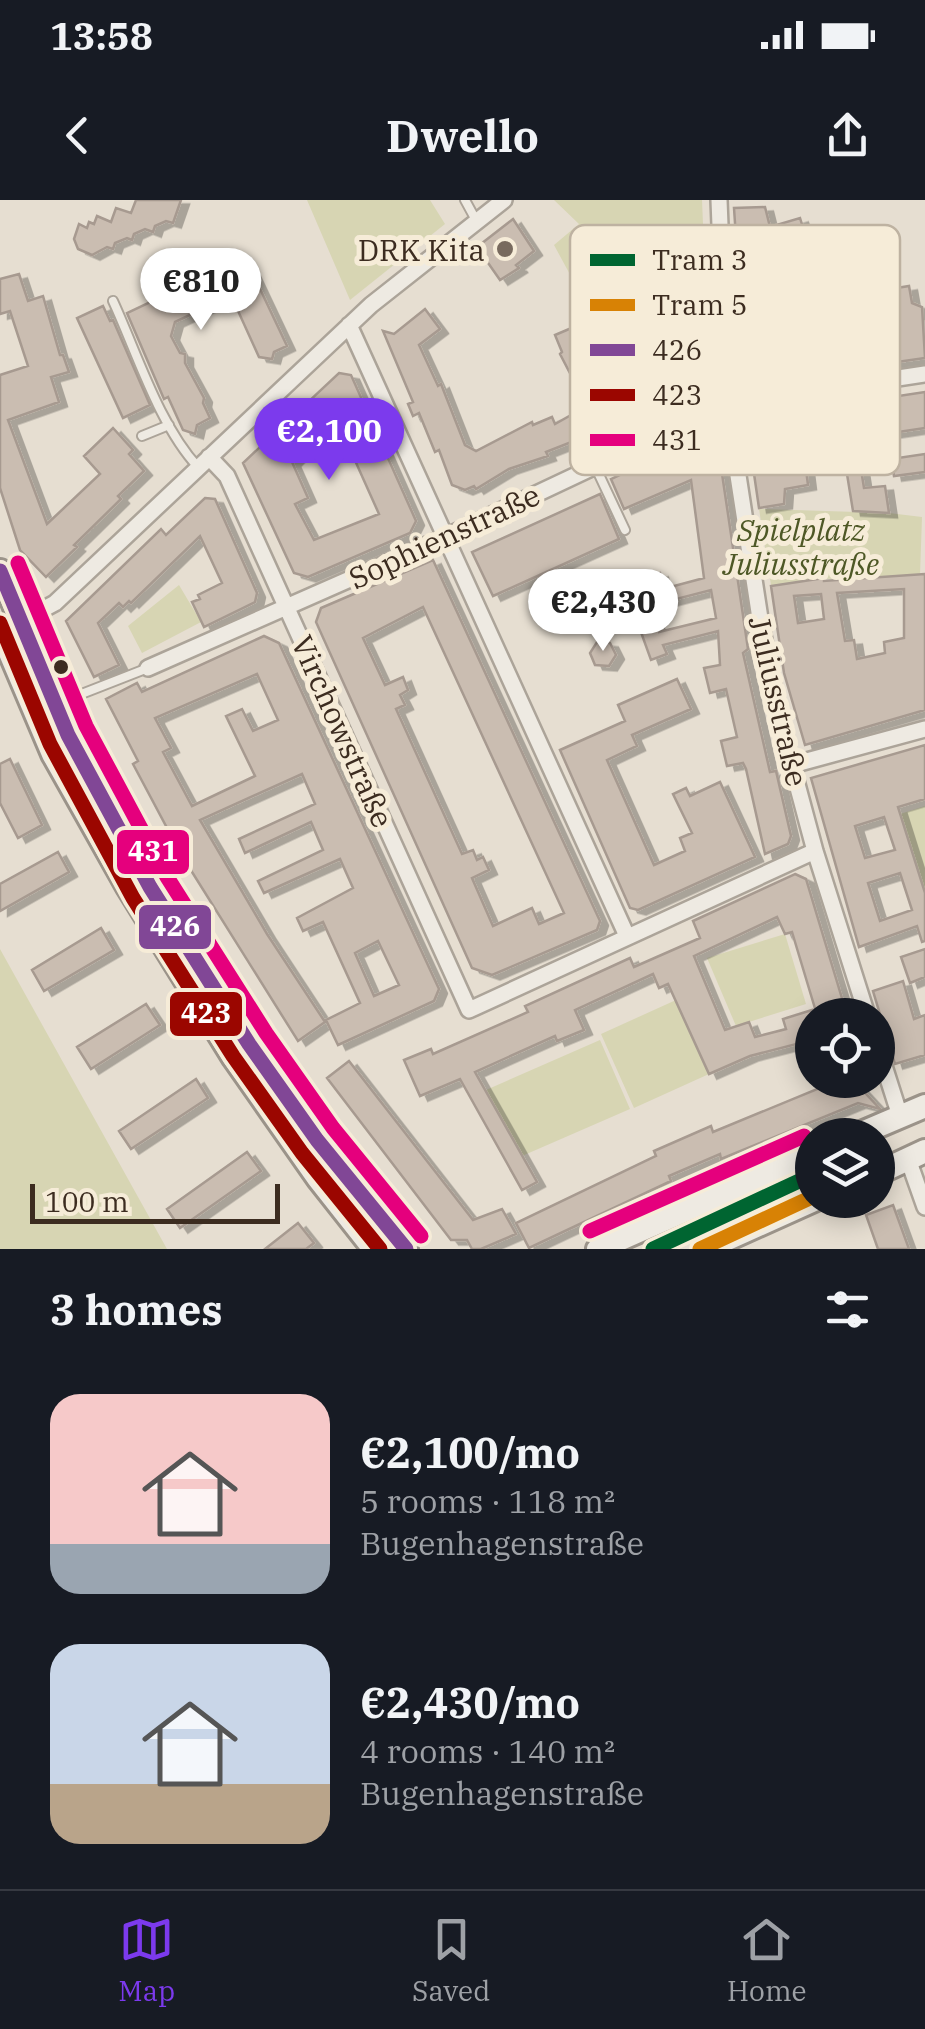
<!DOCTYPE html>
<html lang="en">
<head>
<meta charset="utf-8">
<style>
	:root { --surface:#171b24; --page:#20242c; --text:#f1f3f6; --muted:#9ea1a6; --line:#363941; --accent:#7c3aed }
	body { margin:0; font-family:"IBM Plex Serif",serif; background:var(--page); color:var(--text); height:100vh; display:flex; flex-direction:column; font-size:38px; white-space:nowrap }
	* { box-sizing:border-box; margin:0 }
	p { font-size:32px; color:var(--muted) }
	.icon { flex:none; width:55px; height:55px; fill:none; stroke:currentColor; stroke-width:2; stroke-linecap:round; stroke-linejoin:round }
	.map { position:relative; height:1049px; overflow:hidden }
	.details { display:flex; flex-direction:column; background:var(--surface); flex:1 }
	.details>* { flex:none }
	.controls { position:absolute; left:795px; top:798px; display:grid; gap:20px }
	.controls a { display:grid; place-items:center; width:100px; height:100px; border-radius:50%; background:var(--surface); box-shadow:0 5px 25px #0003; font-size:50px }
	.scale { position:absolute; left:30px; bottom:25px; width:250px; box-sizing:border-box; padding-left:10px; border:5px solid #3c2c20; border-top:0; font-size:28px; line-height:35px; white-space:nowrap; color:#3c2c20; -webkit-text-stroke:8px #f6ecd8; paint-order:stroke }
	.price { position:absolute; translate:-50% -85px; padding:0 22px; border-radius:35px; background:#fff; color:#222; font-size:32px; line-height:65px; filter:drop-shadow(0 2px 5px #0008) }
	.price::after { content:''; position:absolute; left:50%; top:60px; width:30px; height:22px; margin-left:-15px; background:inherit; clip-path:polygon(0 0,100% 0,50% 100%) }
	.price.selected { background:var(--accent); color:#fff }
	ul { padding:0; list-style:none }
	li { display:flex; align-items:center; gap:30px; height:250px; padding:0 50px }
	li span { display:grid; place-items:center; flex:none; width:280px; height:200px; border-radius:30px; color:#555 }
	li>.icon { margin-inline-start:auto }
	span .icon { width:120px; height:120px; fill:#fffc; stroke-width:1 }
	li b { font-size:42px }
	h2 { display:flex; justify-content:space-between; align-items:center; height:120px; padding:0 50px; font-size:42px }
	.status { display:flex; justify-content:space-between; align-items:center; height:70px; padding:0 50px; background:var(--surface); direction:ltr }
	.status svg { height:28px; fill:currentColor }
	header { display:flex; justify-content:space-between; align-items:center; height:130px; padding:0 50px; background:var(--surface); font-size:45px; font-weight:800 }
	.menu { display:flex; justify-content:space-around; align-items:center; height:140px; border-top:2px solid var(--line); background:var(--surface); font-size:28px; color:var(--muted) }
	.menu a { display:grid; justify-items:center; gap:5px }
	.menu .selected { color:var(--accent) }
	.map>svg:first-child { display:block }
	.green { fill:#d7d5b3 }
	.building { fill:#cabdb1; stroke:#a79a90; stroke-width:2.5; fill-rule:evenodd; filter:url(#shadow) }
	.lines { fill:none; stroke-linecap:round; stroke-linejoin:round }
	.service-casing { stroke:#aca499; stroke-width:12 }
	.minor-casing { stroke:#aca499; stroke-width:20 }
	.secondary-casing { stroke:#9b9389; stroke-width:28 }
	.service { stroke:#eeeae2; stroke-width:8 }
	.minor { stroke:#eeeae2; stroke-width:15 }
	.secondary { stroke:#eeeae2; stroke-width:22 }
	.bus-1-casing { stroke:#f6ecd8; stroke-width:22 }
	.bus-2-casing { stroke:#f6ecd8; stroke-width:22 }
	.bus-3-casing { stroke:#f6ecd8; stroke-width:22 }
	.bus-1 { stroke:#814796; stroke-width:15 }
	.bus-2 { stroke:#9b0600; stroke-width:15 }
	.bus-3 { stroke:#e5007d; stroke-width:15 }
	.tram-1-casing { stroke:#f6ecd8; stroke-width:22 }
	.tram-2-casing { stroke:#f6ecd8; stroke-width:22 }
	.tram-1 { stroke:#006531; stroke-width:15 }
	.tram-2 { stroke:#d88205; stroke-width:15 }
	.poi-dot { fill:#786a5e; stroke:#f6ecd8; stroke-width:4 }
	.bus-dot { fill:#3c2c20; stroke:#f6ecd8; stroke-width:4 }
	.labels { text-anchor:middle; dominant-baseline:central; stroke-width:10; stroke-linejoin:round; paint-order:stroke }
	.poi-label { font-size:30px; fill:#3c2c20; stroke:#f6ecd8; text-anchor:end }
	.park-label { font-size:30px; font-style:italic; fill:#4e5826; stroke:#f6ecd8 }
	.street-label { font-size:30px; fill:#3c2c20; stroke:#f6ecd8 }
	.key { fill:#f6ecd8; stroke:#beb2a1; stroke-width:2.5 }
	.key-label { font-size:28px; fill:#3c2c20 }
	.line-badge { stroke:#f6ecd8; stroke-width:4 }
	.badge-label { font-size:28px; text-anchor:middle; font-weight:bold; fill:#fff }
</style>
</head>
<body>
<div class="status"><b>13:58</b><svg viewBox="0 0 49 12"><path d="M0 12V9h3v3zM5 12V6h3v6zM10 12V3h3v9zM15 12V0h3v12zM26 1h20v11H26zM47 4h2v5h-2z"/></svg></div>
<header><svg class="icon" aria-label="back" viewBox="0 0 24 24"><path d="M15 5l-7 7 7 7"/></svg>Dwello<svg class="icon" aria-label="share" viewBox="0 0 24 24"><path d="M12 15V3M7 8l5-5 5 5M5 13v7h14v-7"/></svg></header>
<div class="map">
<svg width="925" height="1049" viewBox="0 0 925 1049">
	<defs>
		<filter id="shadow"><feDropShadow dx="8" dy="4.5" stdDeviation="0" flood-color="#0004"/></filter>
	</defs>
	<rect width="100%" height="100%" fill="#e6ded1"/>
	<path class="green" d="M307,0H430L445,24L350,100Z
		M554,0H702L709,168C706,206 681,208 650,222L554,45L579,24Z
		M759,309L889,313L922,317L920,375L826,379L771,385Z
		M179,385L201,422L142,453L128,426Z
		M925,606V694L900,614Z
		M785,734L806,804L736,826L707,758Z
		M0,749L167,1049H0Z
		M676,800L709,874L634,908L601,834Z
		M600,840L630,909L522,956L486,890Z"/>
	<path class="building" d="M136,0H181L173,23L166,21L155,26L153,32L145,29L134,34L132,40L127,38L115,43L113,49L107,47L92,55L78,49L74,39L79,24L87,28L89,22L94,24L97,16L111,22L116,8L131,13Z
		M765,7L770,27L800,18L804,31L737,53L734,8Z
		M513,19L534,51L516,65L519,68L500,80L477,47Z
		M245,57L287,146L274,152L272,159L259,157L234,102L224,99L175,122L171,136L180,153L185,154V163L204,198L203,203L210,218L197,225L195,234L183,230L168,197L164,199L127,113Z
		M801,60L802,72L861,63L866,93L909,86L912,103L922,107L925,158L883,164L877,123L821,131L818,114L771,118L772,146L834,136L839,171L742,182L737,62Z
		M19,74L28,101L43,96L60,155H63L69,172L51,177L59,202L8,220L47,324L100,274L84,256L113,228L133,250L129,254L144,271L118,296L121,299L74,345L77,347L46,377L20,350L0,288V175L28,166L10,111L0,114V79Z
		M103,106L110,121L113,120L150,205L123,218L77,118Z
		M425,109L440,129L419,145L438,186L441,184L465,245L476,251L532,222L533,225L552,217L555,224L587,206L560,154L562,152L555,135L581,124L587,138L590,136L611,190L615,189L625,221L546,252L548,256L509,269L476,289L474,286L465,290L452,285L439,250L435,252L419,213L413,216L408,204L413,202L383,131L394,134Z
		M339,173L351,175L416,321L410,333L308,377L294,373L243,263ZM336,218L379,314L314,340L295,304L308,298L292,262Z
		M925,192V228L885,234L884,228L855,232L864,288L885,286L889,313L853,311L840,231L802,238L808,285L785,289L784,304L759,308L746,219Z
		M707,234L717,240L748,449L743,453L770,572L776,571L791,636L788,644L765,654L746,569L743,563L727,566L721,541L737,537L726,489L710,493L704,468L720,465L718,431L663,445L667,454L651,460L633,410L649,405L644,377L660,373L663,389L704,378L691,280L624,309L611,279ZM711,390L716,418L659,432L649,406Z
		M925,254V272L894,276L891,259Z
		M600,294L619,339L493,396L472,352Z
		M205,298L215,299L257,393L255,402L204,427L192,402L200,399L198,395L222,383L200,336L131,403L129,401L123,407L119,403L98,423L119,465L94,477L66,421L161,329L166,335Z
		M433,360L600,721L597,730L492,775L472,768L316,422L321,408ZM423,407L564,713L539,724L532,708L493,726L472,678L489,670L483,657L477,660L473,650L462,654L396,509L405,505L400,495L408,490L403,477L385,485L363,438Z
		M925,374V510L805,545L784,473L771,386L824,378V381ZM904,389V438L884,442L885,453L857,459L854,440L845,441L837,393ZM821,394L824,419L798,423L794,396Z
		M264,436L279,443L439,789L434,801L338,845L326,820L360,803L323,722L303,731L297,718L353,688L340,659L264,693L258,681L323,650L311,622L245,653L239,639L315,604L302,574L200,620L267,734L325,822L298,841L182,656L133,564L138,561L106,499L137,483L142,492ZM257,474L278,520L253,531L242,509L226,516L255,576L192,606L163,552L171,548L155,518ZM378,741L399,785L374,796L355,753Z
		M597,442L610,443L616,455L609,466L595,465L590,453Z
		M677,479L691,509L632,535L637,546L607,560L654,665L685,651L680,638L692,633L673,594L686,588L690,596L720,582L755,657L638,710L630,708L560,550L625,521L618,505Z
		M925,545V599L898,607L925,693V741L922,742L917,726L859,747L811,578ZM884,617L895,650L865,658L855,626ZM900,673L912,710L880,721L868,683Z
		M10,559L42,625L18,638L0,603V564Z
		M58,652L69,672L0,711V684Z
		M795,674L806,679L847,815H817L792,732L785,734L777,717L694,756L725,830L749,822L755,837L786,829L783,819L812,810V831L809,832L812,840L750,856L709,874L668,784L659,788L653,774L575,810L584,830L557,841L555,836L475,872L537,982L522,990L460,879L420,896L404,860L431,849L433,854L528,812L525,806L630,758L634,767L700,738L693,721Z
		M101,728L114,750L44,791L32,770Z
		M925,749V777L910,783L901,757Z
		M903,781L914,819L925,815V855L895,864L873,791Z
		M146,804L160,825L91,869L77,847Z
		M349,861L473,1020L502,1009L516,1034L481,1049H472L467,1040H451L327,878Z
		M196,879L208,898L131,949L119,931Z
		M839,880H853L880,909L858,903L721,959L720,954L669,976L671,981L529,1048L516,1023L656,956L654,951L711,926L713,932Z
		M247,952L261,971L180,1028L167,1009Z
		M893,1005L909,1049H878L866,1015Z
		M298,1023L314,1043L306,1049H265Z"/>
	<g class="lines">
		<g class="service-casing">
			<path id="service" d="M465,0L477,22
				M113,101C137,153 159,225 198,267
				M142,236L169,225
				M575,254L584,272
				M595,266L625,330
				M84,493L148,468"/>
		</g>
		<g class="minor-casing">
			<path id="minor" d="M719,0L727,204L761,425L780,521L815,651L867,815
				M349,125L627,736
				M209,257L227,276L469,810L815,651
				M14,425L55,403L371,105L504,0
				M148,468L443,338L727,204L925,174
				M792,565L925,529
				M878,847L900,916
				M908,959L925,1007"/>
		</g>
		<g class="secondary-casing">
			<path id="secondary" d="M0,371L68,535L150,687L249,844L317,940L406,1049
				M0,429L53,554L128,687L234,858L318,978L374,1049
				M857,935L925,906
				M878,973L925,951
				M598,1049L812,954
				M705,1049L814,1000"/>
		</g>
		<use href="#service" class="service"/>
		<use href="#minor" class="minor"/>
		<use href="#secondary" class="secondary"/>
		<g class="bus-1-casing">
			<path id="bus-1" d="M0,371L68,535L150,687L249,844L317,940L406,1049"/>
		</g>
		<g class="bus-2-casing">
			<path id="bus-2" d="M0,423L50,544L133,698L233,856L302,953L380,1049"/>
		</g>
		<g class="bus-3-casing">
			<path id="bus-3" d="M18,363L86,526L167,677L266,833L333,928L421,1036
				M590,1031L804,936"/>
		</g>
		<use href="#bus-1" class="bus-1"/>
		<use href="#bus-2" class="bus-2"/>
		<use href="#bus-3" class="bus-3"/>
		<g class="tram-1-casing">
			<path id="tram-1" d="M653,1049L812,975"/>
		</g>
		<g class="tram-2-casing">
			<path id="tram-2" d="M700,1049L812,997"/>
		</g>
		<use href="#tram-1" class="tram-1"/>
		<use href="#tram-2" class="tram-2"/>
	</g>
	<circle class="poi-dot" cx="505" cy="49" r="10"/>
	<circle class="bus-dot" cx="61" cy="467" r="9"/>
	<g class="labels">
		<g class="poi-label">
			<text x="485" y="49">DRK Kita</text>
		</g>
		<g class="park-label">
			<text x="801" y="329">Spielplatz<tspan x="801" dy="34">Juliusstraße</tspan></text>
		</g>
		<g class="street-label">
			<text transform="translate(444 336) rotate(-25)">Sophienstraße</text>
			<text transform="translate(779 501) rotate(77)">Juliusstraße</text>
			<text transform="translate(343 531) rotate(66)">Virchowstraße</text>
		</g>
	</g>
	<rect x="570" y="25" width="330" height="250" rx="15" class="key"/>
	<rect x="590" y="54" width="45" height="12" fill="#006531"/>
	<rect x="590" y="99" width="45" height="12" fill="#d88205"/>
	<rect x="590" y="144" width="45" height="12" fill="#814796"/>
	<rect x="590" y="189" width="45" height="12" fill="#9b0600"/>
	<rect x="590" y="234" width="45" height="12" fill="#e5007d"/>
	<g class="key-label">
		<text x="652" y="70">Tram 3</text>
		<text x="652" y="115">Tram 5</text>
		<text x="652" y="160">426</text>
		<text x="652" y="205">423</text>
		<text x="652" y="250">431</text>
	</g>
	<g class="line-badge">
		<rect x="115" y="628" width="76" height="48" rx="10" fill="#e5007d"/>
		<rect x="137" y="703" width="76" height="48" rx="10" fill="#814796"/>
		<rect x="168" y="790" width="76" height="48" rx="10" fill="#9b0600"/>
	</g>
	<g class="badge-label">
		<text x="153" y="661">431</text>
		<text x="175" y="736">426</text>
		<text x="206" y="823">423</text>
	</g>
</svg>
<div class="controls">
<a><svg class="icon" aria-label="locate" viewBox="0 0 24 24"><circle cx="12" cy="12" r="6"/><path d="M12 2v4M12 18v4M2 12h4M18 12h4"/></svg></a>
<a><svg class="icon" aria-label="layers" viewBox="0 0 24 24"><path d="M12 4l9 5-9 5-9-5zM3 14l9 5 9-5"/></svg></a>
</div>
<div class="scale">100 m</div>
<b class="price" style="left:201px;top:133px">€810</b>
<b class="price selected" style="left:329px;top:283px">€2,100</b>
<b class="price" style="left:603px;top:454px">€2,430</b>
</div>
<section class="details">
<h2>3 homes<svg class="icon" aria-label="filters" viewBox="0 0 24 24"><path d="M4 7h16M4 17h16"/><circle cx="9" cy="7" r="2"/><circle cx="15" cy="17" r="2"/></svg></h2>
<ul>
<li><span style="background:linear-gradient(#f6c9c9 75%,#9aa5b1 0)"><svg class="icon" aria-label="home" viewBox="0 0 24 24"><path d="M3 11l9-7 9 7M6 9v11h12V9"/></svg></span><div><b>€2,100/mo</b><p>5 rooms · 118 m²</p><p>Bugenhagenstraße</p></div></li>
<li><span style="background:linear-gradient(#c9d6e8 70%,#b9a48a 0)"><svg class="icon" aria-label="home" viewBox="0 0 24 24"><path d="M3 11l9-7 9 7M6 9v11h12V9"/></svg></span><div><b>€2,430/mo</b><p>4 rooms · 140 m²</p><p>Bugenhagenstraße</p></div></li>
</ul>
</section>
<nav class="menu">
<a class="selected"><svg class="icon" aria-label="map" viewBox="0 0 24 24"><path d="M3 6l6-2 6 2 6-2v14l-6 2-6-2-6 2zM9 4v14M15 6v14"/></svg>Map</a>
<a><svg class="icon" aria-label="saved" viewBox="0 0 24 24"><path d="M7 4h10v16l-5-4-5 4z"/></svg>Saved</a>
<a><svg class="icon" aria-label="home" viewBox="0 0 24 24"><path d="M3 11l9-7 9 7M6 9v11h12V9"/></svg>Home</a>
</nav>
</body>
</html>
